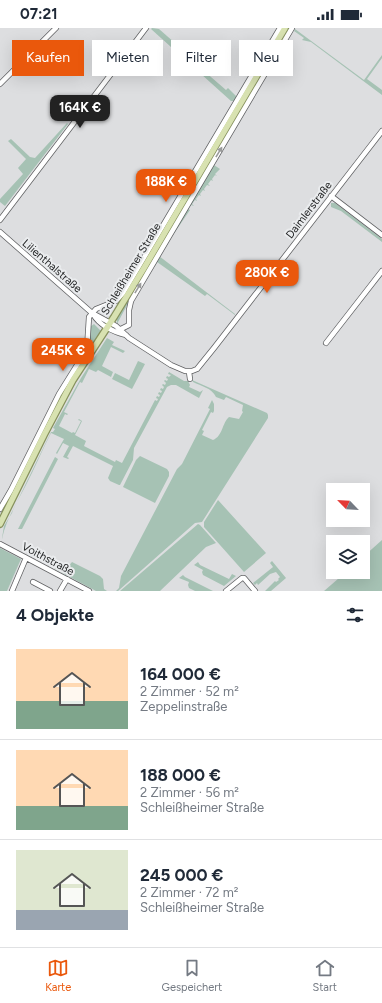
<!DOCTYPE html>
<html lang="de">
<head>
<meta charset="utf-8">
<style>
	:root { --surface:#fff; --page:#f2f2f3; --text:#1f2937; --muted:#747a83; --line:#e0e1e3; --accent:#ea580c }
	body { margin:0; font-family:Figtree,sans-serif; background:var(--page); color:var(--text); height:100vh; display:flex; flex-direction:column; font-size:15px; white-space:nowrap }
	* { box-sizing:border-box; margin:0 }
	p { font-size:13px; color:var(--muted) }
	.icon { flex:none; width:22px; height:22px; fill:none; stroke:currentColor; stroke-width:2; stroke-linecap:round; stroke-linejoin:round }
	.map { position:relative; height:563px; overflow:hidden }
	.side { display:flex; flex-direction:column; background:var(--surface); flex:1 }
	.side>* { flex:none }
	.guide { position:absolute; left:12px; top:12px; width:358px; height:36px; display:flex; gap:8px }
	.needle { width:26px; rotate:295deg }
	.tools { position:absolute; left:326px; top:455px; display:grid; gap:8px }
	.tools a { display:grid; place-items:center; width:44px; height:44px; border-radius:0px; background:var(--surface); box-shadow:0 4px 16px #0002; font-size:20px }
	.price { position:absolute; translate:-50% -34px; padding:0 9px; border-radius:8px; background:var(--accent); color:#fff; font-size:13px; line-height:26px; filter:drop-shadow(0 1px 2px #0008) }
	.price::after { content:''; position:absolute; left:50%; top:24px; width:12px; height:9px; margin-left:-6px; background:inherit; clip-path:polygon(0 0,100% 0,50% 100%) }
	.price.active { background:#222; color:#fff }
	ul { padding:0; list-style:none }
	li { display:flex; align-items:center; gap:12px; height:100px; padding:0 16px }
	li+li { border-top:1px solid var(--line) }
	li span { display:grid; place-items:center; flex:none; width:112px; height:80px; border-radius:0px; color:#555 }
	li>.icon { margin-inline-start:auto }
	span .icon { width:48px; height:48px; fill:#fffc; stroke-width:1 }
	li b { font-size:17px }
	h2 { display:flex; justify-content:space-between; align-items:center; height:48px; padding:0 16px; font-size:17px }
	.tag { padding:0 14px; border-radius:0px; background:var(--surface); box-shadow:0 4px 16px #0002; font-size:14px; line-height:36px }
	.tag.active { background:var(--accent); color:#fff }
	.status { display:flex; justify-content:space-between; align-items:center; height:28px; padding:0 20px; background:var(--surface); direction:ltr }
	.status svg { height:11px; fill:currentColor }
	.menu { display:flex; justify-content:space-around; align-items:center; height:56px; border-top:1px solid var(--line); background:var(--surface); font-size:11px; color:var(--muted) }
	.menu a { display:grid; justify-items:center; gap:2px }
	.menu .active { color:var(--accent) }
	.map>svg:first-child { display:block }
	.green { fill:#a6c2b4 }
	.lines { fill:none; stroke-linecap:round; stroke-linejoin:round }
	.minor-casing { stroke:#606163; stroke-width:6 }
	.major-casing { stroke:#86915d; stroke-width:8 }
	.minor { stroke:#fff; stroke-width:4.5 }
	.major { stroke:#d8e2b1; stroke-width:5.5 }
	.oneway { fill:#9a9b9b }
	.labels { text-anchor:middle; dominant-baseline:central; stroke-width:4; stroke-linejoin:round; paint-order:stroke }
	.street-label { font-size:11px; fill:#1f2021; stroke:#eaecee }
</style>
</head>
<body>
<div class="status"><b>07:21</b><svg viewBox="0 0 49 12"><path d="M0 12V9h3v3zM5 12V6h3v6zM10 12V3h3v9zM15 12V0h3v12zM26 1h20v11H26zM47 4h2v5h-2z"/></svg></div>
<div class="map">
<svg width="382" height="563" viewBox="0 0 382 563">
	<rect width="100%" height="100%" fill="#dddee0"/>
	<path class="green" d="M152,0L159,1L175,15L174,17L226,62L228,60L236,68V71L235,73H231L151,1Z
		M295,1L364,52L382,27V30L367,51L382,62V67L311,14L302,12L304,10L294,3Z
		M67,95L68,96L5,178L0,174V171L23,146L18,140L26,131L8,113L11,111L30,129L35,130Z
		M209,137L133,266L117,296V290L206,138Z
		M214,137L220,141L215,146L217,148L215,147L212,151L213,153L211,152L208,156L210,158L207,157L204,161L205,163L203,162L200,166L201,168L199,167L196,171L197,173L195,172L192,176L194,178L191,177L188,181L190,182L162,223L200,158L201,159Z
		M178,147L187,154L179,167L167,156H170Z
		M331,175H335L382,211V214L341,183L331,179Z
		M159,228L235,286V287L207,266L205,268L157,234L155,238L154,236Z
		M94,296L101,303L100,306L75,345L7,474L62,364L83,330L90,299Z
		M107,310L114,314L112,317L125,323L123,325L111,319L102,338L113,344L111,349L98,342L96,344L89,341L82,355L80,354L64,384L68,386L67,387L65,386L59,398L72,405L73,404L75,405L81,393L78,392L79,391L82,393L75,407L86,413L84,418L115,434L116,432L122,435L155,372L157,373L158,371L156,370L157,368L159,369L160,367L158,366L159,364L161,365L162,363L160,362L161,360L163,361L164,359L162,357L163,356L165,357L166,355L164,353L165,352L167,353L168,351L166,350L167,348L169,349L171,347L168,346L169,344L184,353H188L190,357L189,359L200,364L203,362L199,370L176,357H171L167,359L134,420L133,432L120,457H119L110,453L108,450L113,438L73,418L67,429L69,430L68,431L63,429L69,418L63,415L57,426L56,425L64,411L51,405C42,422 35,440 26,457C17,475 6,491 2,511V510L4,498L12,485L13,482L51,404H53L55,401L53,400L81,350Z
		M138,333L145,336L132,361L112,351L115,345L129,352Z
		M192,352L267,385L268,387V390L202,494L195,495L118,563H116L119,560L121,548L177,441L182,436L210,381L208,380L212,372L214,376V383L213,385L211,384L202,402L204,403L202,407L213,412C223,408 222,395 229,389L239,391L243,384L242,383L243,377L226,369L224,372L216,369C212,360 201,358 193,354Z
		M140,428L167,441L169,444V448L155,475L123,459L136,432Z
		M55,429L58,431L22,501H18Z
		M218,472L266,525L244,544L204,499V494Z
		M198,496L200,497L216,515L206,519L160,563H120Z
		M382,512V563H324L346,544H363V529Z
		M0,520L21,531L7,563H0Z
		M272,533L286,550L271,563H265L275,553L276,554L279,552L278,551L280,549L276,544L270,546L258,557L257,555L255,557L253,555L273,539L270,535Z
		M72,534L100,548L103,551L104,561L107,563H96L55,541L56,538L72,546L73,543L67,540Z
		M198,534L200,537L229,551L232,546L236,548L224,558L203,547L202,544L203,542L194,537Z
		M183,547L185,549L213,563H195L189,560L188,557L189,554L179,550Z"/>
	<g class="lines">
		<g class="minor-casing">
			<path id="minor" d="M0,56L56,0
				M331,168L382,207
				M0,192L146,0
				M0,204L92,285L116,298L129,310L171,337L185,343H192L197,341L214,320L382,103
				M93,286C99,297 113,304 126,307
				M121,301L129,297V282L131,273L292,0
				M326,315L382,243
				M189,344L190,351
				M0,481L11,462L59,366L87,321L89,289L96,281L116,273L123,265L280,0
				M0,516L89,563
				M33,554L50,563
				M12,563L26,530
				M60,563L67,551
				M226,563L242,550H244L255,563"/>
		</g>
		<g class="major-casing">
			<path id="major" d="M0,496L44,407L73,352L114,289L144,240L285,0"/>
		</g>
		<use href="#minor" class="minor"/>
		<use href="#major" class="major"/>
	</g>
	<defs><path id="oneway-solid" d="M-6-.8H1V-3.2L6.5 0L1 3.2V.8H-6Z"/></defs>
	<g class="oneway">
		<use href="#oneway-solid" transform="translate(219 124) rotate(-59)"/>
		<use href="#oneway-solid" transform="translate(138 260) rotate(-59)"/>
	</g>
	<g class="labels">
		<g class="street-label">
			<text transform="translate(309 182) rotate(-53)">Daimlerstraße</text>
			<text transform="translate(52 238) rotate(41)">Lilienthalstraße</text>
			<text transform="translate(131 241) rotate(-59)">Schleißheimer Straße</text>
			<text transform="translate(48 531) rotate(28)">Voithstraße</text>
		</g>
	</g>
</svg>
<div class="tools">
<a><svg class="needle" viewBox="-14 -14 28 28"><path d="M0-13l5 13h-10z" fill="#e53935"/><path d="M0 13l5-13h-10z" fill="#747a83"/></svg></a>
<a><svg class="icon" aria-label="layers" viewBox="0 0 24 24"><path d="M12 4l9 5-9 5-9-5zM3 14l9 5 9-5"/></svg></a>
</div>
<b class="price active" style="left:80px;top:101px">164K €</b>
<b class="price" style="left:166px;top:175px">188K €</b>
<b class="price" style="left:267px;top:266px">280K €</b>
<b class="price" style="left:63px;top:344px">245K €</b>
<div class="guide">
<a class="tag active">Kaufen</a>
<a class="tag">Mieten</a>
<a class="tag">Filter</a>
<a class="tag">Neu</a>
</div>
</div>
<section class="side">
<h2>4 Objekte<svg class="icon" aria-label="filters" viewBox="0 0 24 24"><path d="M4 7h16M4 17h16"/><circle cx="9" cy="7" r="2"/><circle cx="15" cy="17" r="2"/></svg></h2>
<ul>
<li><span style="background:linear-gradient(#ffd9b3 65%,#7fa58c 0)"><svg class="icon" aria-label="home" viewBox="0 0 24 24"><path d="M3 11l9-7 9 7M6 9v11h12V9"/></svg></span><div><b>164 000 €</b><p>2 Zimmer · 52 m²</p><p>Zeppelinstraße</p></div></li>
<li><span style="background:linear-gradient(#ffd9b3 70%,#7fa58c 0)"><svg class="icon" aria-label="home" viewBox="0 0 24 24"><path d="M3 11l9-7 9 7M6 9v11h12V9"/></svg></span><div><b>188 000 €</b><p>2 Zimmer · 56 m²</p><p>Schleißheimer Straße</p></div></li>
<li><span style="background:linear-gradient(#dfe7d0 75%,#9aa5b1 0)"><svg class="icon" aria-label="home" viewBox="0 0 24 24"><path d="M3 11l9-7 9 7M6 9v11h12V9"/></svg></span><div><b>245 000 €</b><p>2 Zimmer · 72 m²</p><p>Schleißheimer Straße</p></div></li>
</ul>
</section>
<nav class="menu">
<a class="active"><svg class="icon" aria-label="map" viewBox="0 0 24 24"><path d="M3 6l6-2 6 2 6-2v14l-6 2-6-2-6 2zM9 4v14M15 6v14"/></svg>Karte</a>
<a><svg class="icon" aria-label="saved" viewBox="0 0 24 24"><path d="M7 4h10v16l-5-4-5 4z"/></svg>Gespeichert</a>
<a><svg class="icon" aria-label="home" viewBox="0 0 24 24"><path d="M3 11l9-7 9 7M6 9v11h12V9"/></svg>Start</a>
</nav>
</body>
</html>
